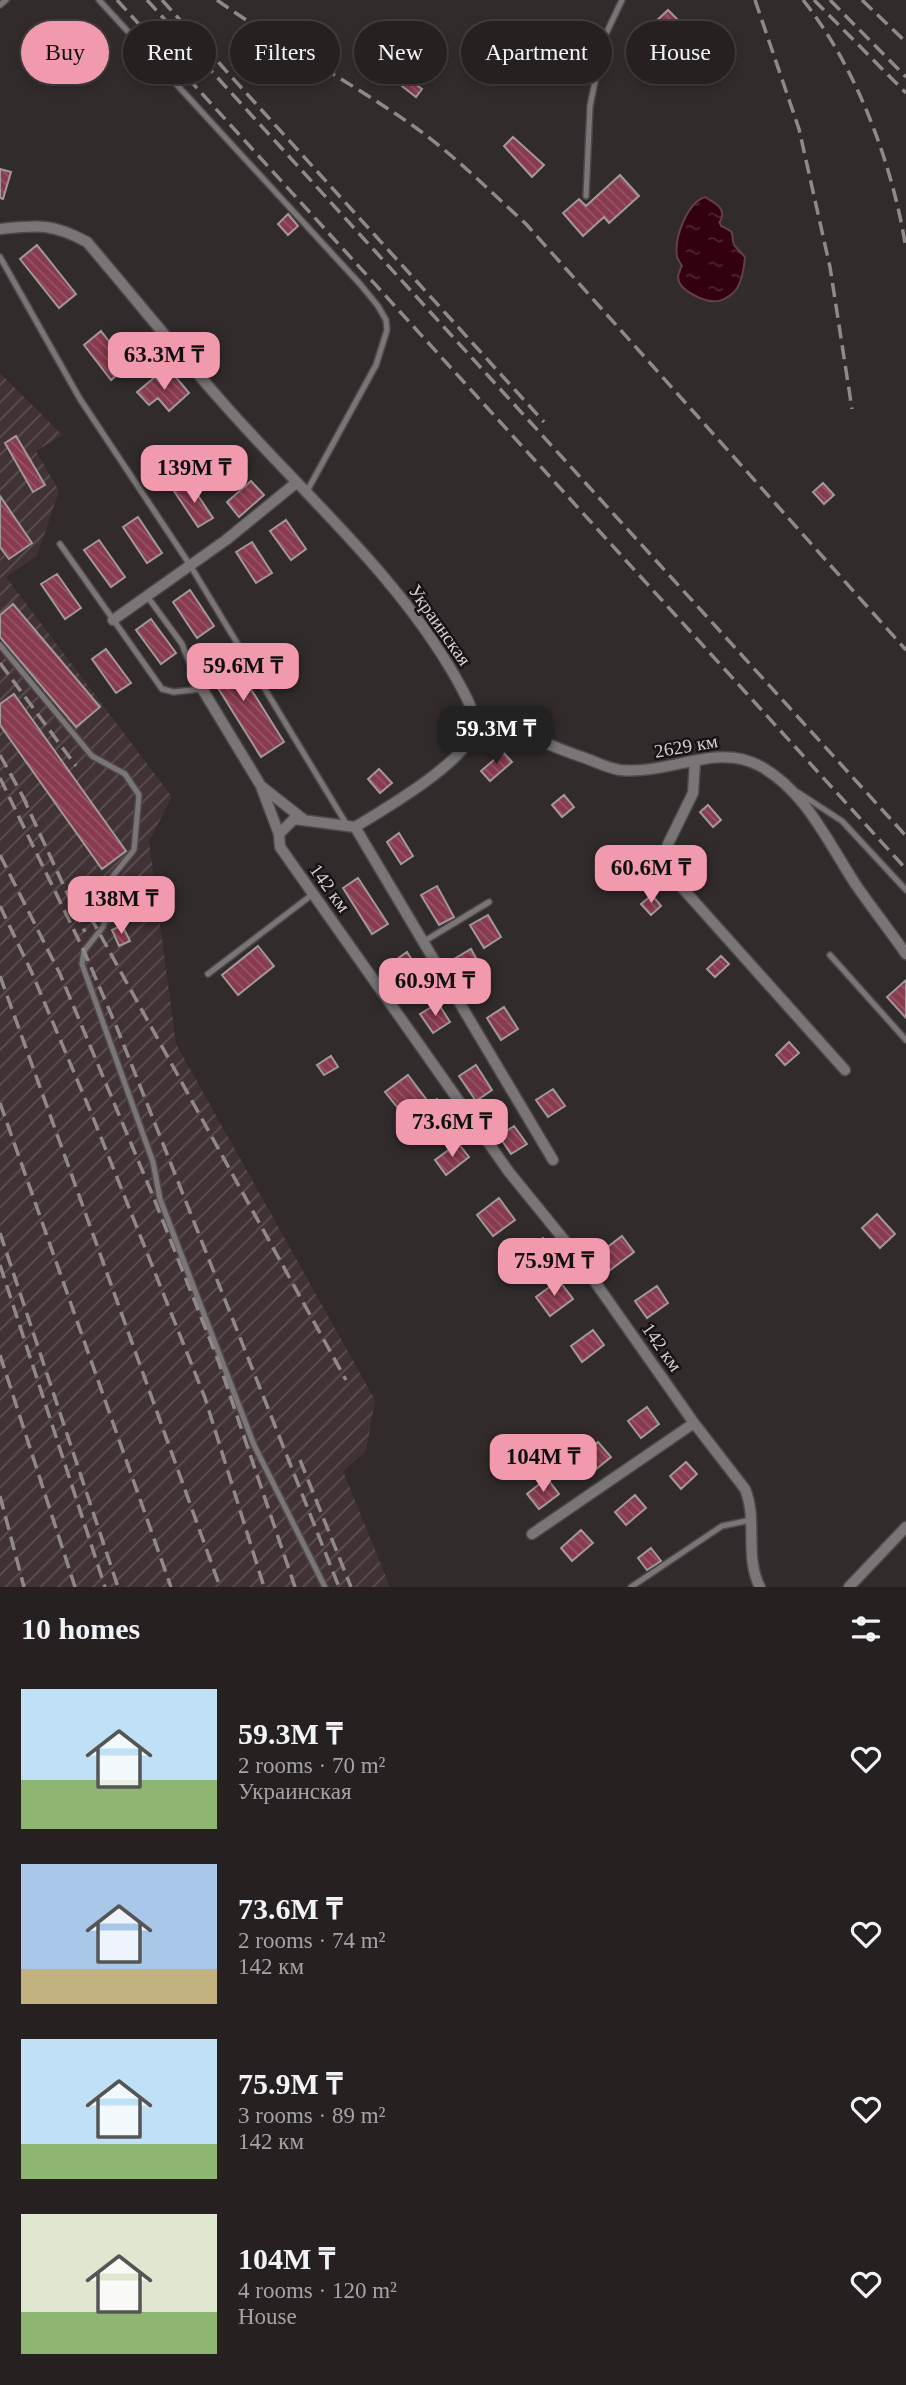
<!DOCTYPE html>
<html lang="en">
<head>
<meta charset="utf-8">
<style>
	:root { --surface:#262021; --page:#322d2e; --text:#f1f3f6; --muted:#a4a3a5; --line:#423e3f; --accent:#f29aad }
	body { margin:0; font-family:"Times New Roman",serif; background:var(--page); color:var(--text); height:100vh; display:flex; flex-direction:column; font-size:26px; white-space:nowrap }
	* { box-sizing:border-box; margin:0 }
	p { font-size:23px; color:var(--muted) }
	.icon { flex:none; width:38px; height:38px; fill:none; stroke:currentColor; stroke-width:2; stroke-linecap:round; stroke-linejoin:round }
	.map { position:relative; height:1587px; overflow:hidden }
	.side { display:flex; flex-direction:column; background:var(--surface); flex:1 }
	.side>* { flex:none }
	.hud { position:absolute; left:21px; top:21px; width:864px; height:63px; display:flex; gap:14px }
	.price { position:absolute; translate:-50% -60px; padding:0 16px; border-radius:14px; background:var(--accent); color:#111; font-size:23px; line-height:46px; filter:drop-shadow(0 2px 4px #0008) }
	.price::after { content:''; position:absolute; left:50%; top:42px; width:21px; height:16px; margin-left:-10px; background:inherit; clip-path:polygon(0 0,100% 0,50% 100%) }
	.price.active { background:#222; color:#fff }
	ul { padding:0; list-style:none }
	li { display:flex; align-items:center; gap:21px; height:175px; padding:0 21px }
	li span { display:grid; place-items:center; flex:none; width:196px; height:140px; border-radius:0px; color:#555 }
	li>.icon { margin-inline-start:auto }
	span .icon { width:84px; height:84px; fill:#fffc; stroke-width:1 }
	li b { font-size:30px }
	h2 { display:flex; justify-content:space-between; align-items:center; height:84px; padding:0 21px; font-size:30px }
	.pill { padding:0 24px; border-radius:32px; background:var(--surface); box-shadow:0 4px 10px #0003,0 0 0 2px var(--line); font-size:24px; line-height:63px }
	.pill.active { background:var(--accent); color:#111 }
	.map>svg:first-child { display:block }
	.industrial { fill:url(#industrial-furrows) }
	.water { fill:url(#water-ripples); stroke:#643e4a; stroke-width:2 }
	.building { fill:url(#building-back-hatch); stroke:#a19899; stroke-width:2 }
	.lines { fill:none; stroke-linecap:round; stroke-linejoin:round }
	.service-casing { stroke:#4f494a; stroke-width:8 }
	.minor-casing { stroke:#4f494a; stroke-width:13 }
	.service { stroke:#7a7677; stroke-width:5 }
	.minor { stroke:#7a7677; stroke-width:10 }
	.rail { stroke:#8f898a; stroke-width:3.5; stroke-dasharray:14 7; stroke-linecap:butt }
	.labels { text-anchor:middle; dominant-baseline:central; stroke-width:5; stroke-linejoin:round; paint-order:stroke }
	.street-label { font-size:19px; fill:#d5cfd0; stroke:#181415 }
</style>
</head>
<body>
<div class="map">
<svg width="906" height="1587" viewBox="0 0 906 1587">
	<defs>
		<pattern id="industrial-furrows" width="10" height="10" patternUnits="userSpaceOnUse" patternTransform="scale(1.75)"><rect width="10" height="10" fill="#413235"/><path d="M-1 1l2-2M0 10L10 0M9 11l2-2" fill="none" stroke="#5c4f51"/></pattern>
		<pattern id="water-ripples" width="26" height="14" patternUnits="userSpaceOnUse" patternTransform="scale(1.75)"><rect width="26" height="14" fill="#330010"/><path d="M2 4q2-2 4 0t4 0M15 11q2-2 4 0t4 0" fill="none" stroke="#502432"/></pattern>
		<pattern id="building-back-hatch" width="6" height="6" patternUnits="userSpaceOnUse" patternTransform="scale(1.75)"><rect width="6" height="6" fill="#883a4e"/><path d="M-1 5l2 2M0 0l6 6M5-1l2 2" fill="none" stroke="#985566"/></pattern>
	</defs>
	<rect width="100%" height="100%" fill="#322b2c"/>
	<path class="industrial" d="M0,373L62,435L36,451L59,491L37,556L6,577L172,797L149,841L176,1044L375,1400L366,1451L343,1471L390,1587H0Z"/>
	<path class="water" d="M705,197C712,202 724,206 722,216C720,226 718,217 721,226C737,233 730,232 734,245L745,257C744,268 741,286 733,293C730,296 722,301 718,301C706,303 678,291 678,277C678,276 681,267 682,266C681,265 677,258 677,256C674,238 687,203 705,197Z"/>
	<path class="building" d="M668,10L680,22L664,37L652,25Z
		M408,79L422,89L416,97L402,86Z
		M513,137L544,165L532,177L504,146Z
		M0,169L11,172L3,199L0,198Z
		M620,175L639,196L609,223L604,217L583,236L563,213L579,199L586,206Z
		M288,214L298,226L288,235L278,224Z
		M37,245L76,294L59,308L20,259Z
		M101,331L128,366L111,380L84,345Z
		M174,375L189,393L169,411L158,398L149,405L137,392L155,377L162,385Z
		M16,436L45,485L33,492L5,443Z
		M251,481L264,495L239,517L227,502Z
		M189,482L213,518L198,527L174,491Z
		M823,483L834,495L824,504L813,492Z
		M0,496L32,543L9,559L0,547Z
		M138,517L162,553L147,563L123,527Z
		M286,520L306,549L291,560L270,531Z
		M99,540L125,577L111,587L84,550Z
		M252,542L272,573L256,583L236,552Z
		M57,574L81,608L65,619L41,584Z
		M190,590L214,626L197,638L173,602Z
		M13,604L100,707L76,727L0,637V615Z
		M151,619L176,653L161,664L136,630Z
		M106,649L131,683L116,693L92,659Z
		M226,649L284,742L261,757L203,664Z
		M14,694L126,851L102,869L0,725V704Z
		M503,752L512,762L490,781L481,771Z
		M379,769L392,783L380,793L368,779Z
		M564,795L574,807L562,817L552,805Z
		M708,805L721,820L713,827L700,812Z
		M399,833L413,856L401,864L387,842Z
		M639,860L648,869L630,887L621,877Z
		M358,878L388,924L372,934L343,888Z
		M437,886L454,917L439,925L421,895Z
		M652,895L661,906L651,915L641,904Z
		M488,915L501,937L484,948L470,925Z
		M122,925L130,941L119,946L112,930Z
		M258,946L274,966L238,995L222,975Z
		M471,949L485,974L468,984L454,959Z
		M407,952L417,968L400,979L390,964Z
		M721,956L729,964L715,977L707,969Z
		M906,980V1018L887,997Z
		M438,1003L450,1022L433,1033L420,1014Z
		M504,1007L518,1029L501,1040L487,1018Z
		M789,1042L799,1053L785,1065L776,1055Z
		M331,1056L338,1067L324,1075L317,1065Z
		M476,1065L492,1090L476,1101L459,1076Z
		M408,1075L430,1104L437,1099L447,1113L424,1131L403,1103L397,1107L385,1092Z
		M553,1089L565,1106L548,1117L536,1100Z
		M514,1126L527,1144L511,1154L499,1136Z
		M458,1143L469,1157L446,1175L435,1160Z
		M499,1198L515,1220L493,1236L477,1215Z
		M877,1214L895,1234L880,1248L862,1228Z
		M622,1236L634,1252L609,1271L597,1255Z
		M543,1238L551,1248L540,1256L533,1246Z
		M559,1280L573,1299L550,1316L536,1297Z
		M657,1286L668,1303L647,1318L635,1301Z
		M593,1330L604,1345L582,1362L571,1346Z
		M647,1407L659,1424L641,1438L628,1421Z
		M598,1442L611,1457L590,1474L577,1459Z
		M686,1462L697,1474L681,1489L670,1476Z
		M547,1478L559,1494L539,1509L527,1494Z
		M635,1495L646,1508L626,1525L615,1512Z
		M581,1530L593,1543L572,1561L561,1548Z
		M651,1548L661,1561L647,1570L638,1558Z"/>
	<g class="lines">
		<g class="service-casing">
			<path id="service" d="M99,0L360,284L378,306L386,320L387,330L376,365L306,493
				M0,5L6,0
				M586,196L590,106L604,38L622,0
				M0,257L80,399L190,565L347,825
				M60,544L162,689L174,692L201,689
				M147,596L182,644L195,677
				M0,645L92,756L125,774L139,795L134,850L112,877L108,912L103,927L84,951L82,964L153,1162L160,1199L254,1445L325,1587
				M799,793L842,821L906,890
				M423,942L489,902
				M830,955L906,1040
				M208,974L313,894
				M631,1587L722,1526L751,1520"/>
		</g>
		<g class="minor-casing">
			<path id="minor" d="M0,229C38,225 52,223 87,242C133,296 177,351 224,404C303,494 396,573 456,678C464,693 478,714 473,732C464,763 383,810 355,827L553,1160
				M113,620L226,540L296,483
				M195,677L261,786L303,819
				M472,711C509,727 546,745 585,758C596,762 608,768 620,770C670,775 717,742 760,766C805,790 829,844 856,885C872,908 890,931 906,954
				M695,762L693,793L668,844L666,853L669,866L676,881L845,1070
				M262,789L279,834
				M355,827L294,819L279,834L280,847L509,1172L574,1252L694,1423L745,1489C758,1520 744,1557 760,1587
				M532,1534L694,1423
				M849,1587L906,1527"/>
		</g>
		<use href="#service" class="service"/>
		<use href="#minor" class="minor"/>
		<path class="rail" d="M117,0L906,869
			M147,0L906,836
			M162,0L544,422
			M217,0C280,45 349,81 412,125C453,154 489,190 526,224L906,650
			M755,0L799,129L830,267L852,409
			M803,0C856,66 893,165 906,249
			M814,0L906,93
			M830,0L906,77
			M862,0L906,42
			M0,663L76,766
			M0,755L27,804
			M0,778L84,951L117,1028L339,1587
			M22,795L85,932
			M0,855L60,974L153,1196L218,1360L295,1587
			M80,898L346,1380
			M0,906L32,973L92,1115L205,1398L264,1587
			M0,976L220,1587
			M0,1103L171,1587
			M0,1233L118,1587
			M0,1265L105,1587
			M0,1355L75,1587
			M300,1460L351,1587
			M0,1496L24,1587"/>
	</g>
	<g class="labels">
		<g class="street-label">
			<text transform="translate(440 625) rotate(55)">Украинская</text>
			<text transform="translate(686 746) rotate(-10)">2629 км</text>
			<text transform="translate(330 888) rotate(54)">142 км</text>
			<text transform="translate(662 1347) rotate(55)">142 км</text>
		</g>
	</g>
</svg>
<b class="price" style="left:164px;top:392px">63.3M ₸</b>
<b class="price" style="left:194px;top:505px">139M ₸</b>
<b class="price" style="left:243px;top:703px">59.6M ₸</b>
<b class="price active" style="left:496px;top:766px">59.3M ₸</b>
<b class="price" style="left:651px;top:905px">60.6M ₸</b>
<b class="price" style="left:121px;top:936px">138M ₸</b>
<b class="price" style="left:435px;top:1018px">60.9M ₸</b>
<b class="price" style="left:452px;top:1159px">73.6M ₸</b>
<b class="price" style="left:554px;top:1298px">75.9M ₸</b>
<b class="price" style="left:543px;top:1494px">104M ₸</b>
<div class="hud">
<a class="pill active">Buy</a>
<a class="pill">Rent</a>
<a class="pill">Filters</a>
<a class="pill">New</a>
<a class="pill">Apartment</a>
<a class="pill">House</a>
</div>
</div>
<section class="side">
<h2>10 homes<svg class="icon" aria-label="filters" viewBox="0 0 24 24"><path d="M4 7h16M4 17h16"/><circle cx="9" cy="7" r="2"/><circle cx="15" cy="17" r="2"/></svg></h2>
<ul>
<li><span style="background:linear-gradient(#bfe0f5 65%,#8fb573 0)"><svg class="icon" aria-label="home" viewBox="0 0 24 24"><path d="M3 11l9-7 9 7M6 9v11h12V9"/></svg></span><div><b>59.3M ₸</b><p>2 rooms · 70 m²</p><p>Украинская</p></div><svg class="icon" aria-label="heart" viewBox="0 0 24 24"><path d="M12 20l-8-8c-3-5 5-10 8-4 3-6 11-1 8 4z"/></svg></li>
<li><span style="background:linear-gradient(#a9c7e8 75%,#c2b280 0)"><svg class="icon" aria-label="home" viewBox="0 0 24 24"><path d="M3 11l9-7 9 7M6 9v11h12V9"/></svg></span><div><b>73.6M ₸</b><p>2 rooms · 74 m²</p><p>142 км</p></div><svg class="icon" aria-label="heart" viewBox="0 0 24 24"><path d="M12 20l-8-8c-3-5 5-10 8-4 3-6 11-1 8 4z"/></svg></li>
<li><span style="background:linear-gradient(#bfe0f5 75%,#8fb573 0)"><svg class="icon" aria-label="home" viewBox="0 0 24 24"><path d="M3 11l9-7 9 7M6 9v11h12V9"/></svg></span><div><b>75.9M ₸</b><p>3 rooms · 89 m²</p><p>142 км</p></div><svg class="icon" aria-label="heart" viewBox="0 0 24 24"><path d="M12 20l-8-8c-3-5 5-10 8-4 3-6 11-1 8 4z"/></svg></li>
<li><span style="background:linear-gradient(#dfe7d0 70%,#8fb573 0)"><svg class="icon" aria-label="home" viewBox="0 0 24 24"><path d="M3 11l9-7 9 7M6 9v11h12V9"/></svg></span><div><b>104M ₸</b><p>4 rooms · 120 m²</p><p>House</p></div><svg class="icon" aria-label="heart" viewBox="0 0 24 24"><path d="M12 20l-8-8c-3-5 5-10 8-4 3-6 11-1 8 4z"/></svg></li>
</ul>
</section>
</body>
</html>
